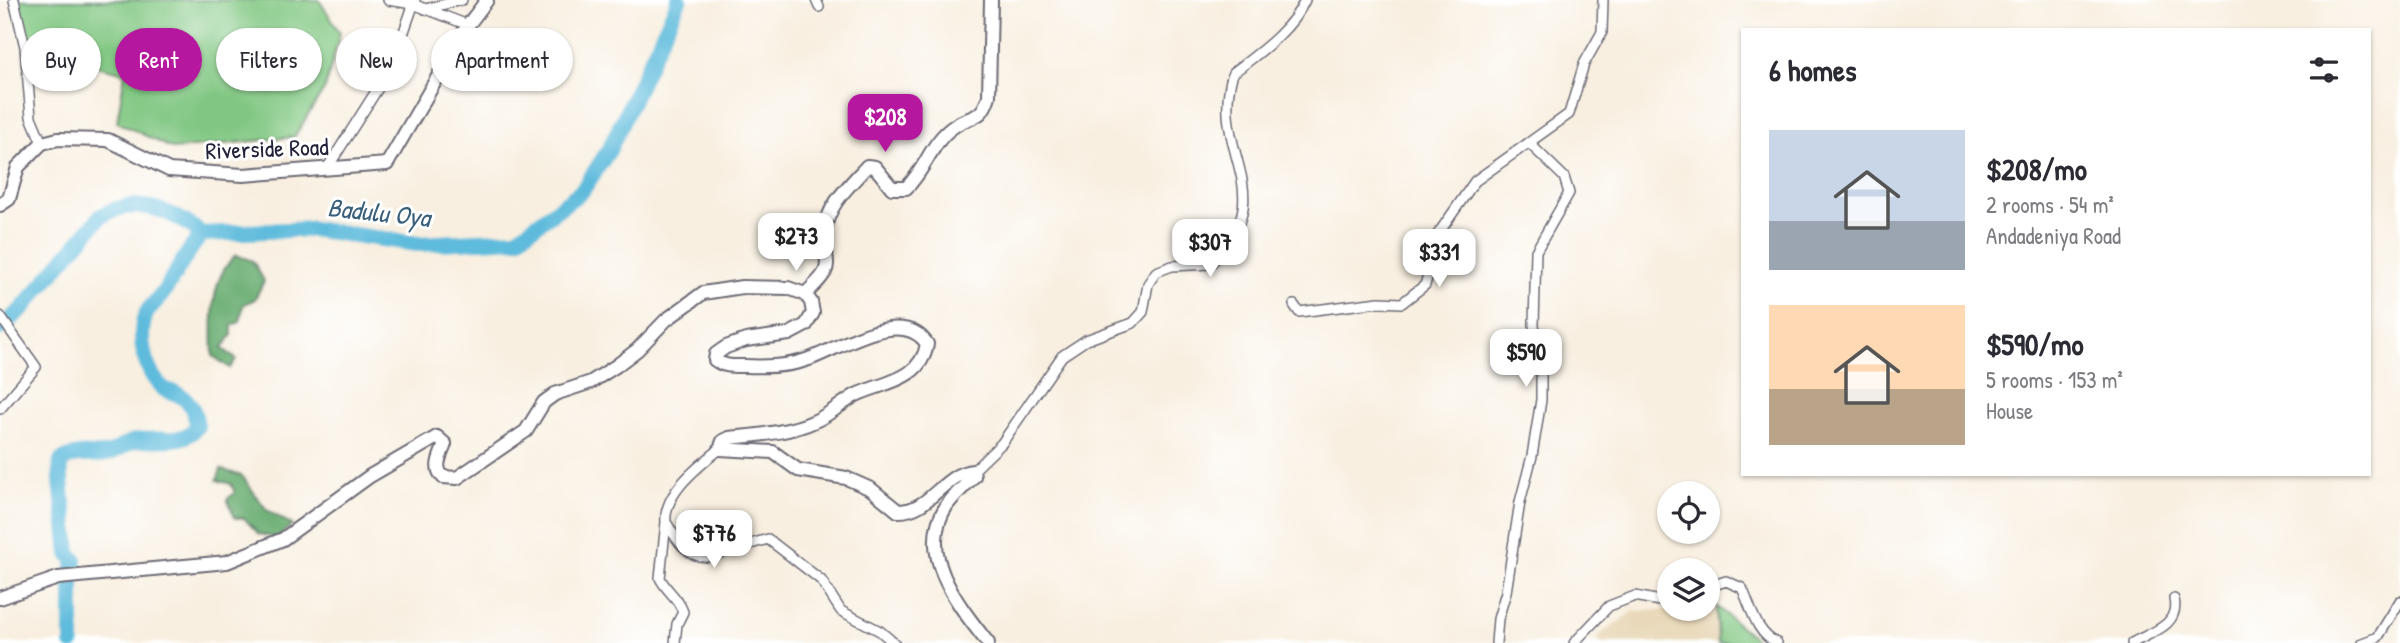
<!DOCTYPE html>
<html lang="en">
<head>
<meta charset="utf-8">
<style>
	:root { --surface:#fff; --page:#f2f2f3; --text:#2b2b33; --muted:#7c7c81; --accent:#b5179e }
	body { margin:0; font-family:"Patrick Hand",sans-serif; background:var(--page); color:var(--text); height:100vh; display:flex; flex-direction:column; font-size:26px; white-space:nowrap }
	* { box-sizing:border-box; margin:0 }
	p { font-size:23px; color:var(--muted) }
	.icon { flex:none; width:38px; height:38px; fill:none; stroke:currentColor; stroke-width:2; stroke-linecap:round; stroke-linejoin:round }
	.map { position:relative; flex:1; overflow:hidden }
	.drawer { position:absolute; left:1741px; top:28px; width:630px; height:448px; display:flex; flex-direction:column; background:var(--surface); border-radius:0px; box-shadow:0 2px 5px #0004 }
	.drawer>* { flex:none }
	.top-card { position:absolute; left:21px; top:28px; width:665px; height:63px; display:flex; gap:14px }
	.controls { position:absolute; left:1657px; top:481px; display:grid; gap:14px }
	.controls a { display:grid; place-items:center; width:63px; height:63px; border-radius:50%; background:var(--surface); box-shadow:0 2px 5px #0004; font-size:35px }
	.price { position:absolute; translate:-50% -60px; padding:0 16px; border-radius:14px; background:#fff; color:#222; font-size:23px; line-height:46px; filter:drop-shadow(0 2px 4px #0008) }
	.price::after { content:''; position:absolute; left:50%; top:42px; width:21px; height:16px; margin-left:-10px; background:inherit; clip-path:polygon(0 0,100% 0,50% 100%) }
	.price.active { background:var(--accent); color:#fff }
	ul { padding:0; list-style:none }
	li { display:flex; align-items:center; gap:21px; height:175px; padding:0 28px }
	li span { display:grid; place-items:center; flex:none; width:196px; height:140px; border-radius:0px; color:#555 }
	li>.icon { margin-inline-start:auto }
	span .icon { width:84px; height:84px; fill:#fffc; stroke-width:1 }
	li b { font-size:30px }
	h2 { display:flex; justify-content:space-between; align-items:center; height:84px; padding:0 28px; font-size:30px }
	.chip { padding:0 24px; border-radius:32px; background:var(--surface); box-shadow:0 2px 5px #0004; font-size:24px; line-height:63px }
	.chip.active { background:var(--accent); color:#fff }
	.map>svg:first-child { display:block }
	.built { fill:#e9d9ba }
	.green { fill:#81c782; stroke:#52745e; stroke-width:2 }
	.forest { fill:#68ac70; stroke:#456756; stroke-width:2 }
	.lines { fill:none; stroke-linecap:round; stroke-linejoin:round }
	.river { stroke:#5ebbdc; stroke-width:16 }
	.street-casing { stroke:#6d6a75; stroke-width:12 }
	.secondary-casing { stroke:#6d6a75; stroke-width:16 }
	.street { stroke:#fff; stroke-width:9 }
	.secondary { stroke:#fff; stroke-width:12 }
	.labels { text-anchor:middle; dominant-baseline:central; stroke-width:6; stroke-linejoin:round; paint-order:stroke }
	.street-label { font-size:24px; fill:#22223b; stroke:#fff }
	.water-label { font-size:26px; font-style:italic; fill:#3a5f7b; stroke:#fff }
</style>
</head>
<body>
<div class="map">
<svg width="2400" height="643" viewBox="0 0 2400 643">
	<rect width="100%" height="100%" fill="#fff"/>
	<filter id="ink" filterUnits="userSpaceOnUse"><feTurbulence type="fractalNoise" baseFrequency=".0143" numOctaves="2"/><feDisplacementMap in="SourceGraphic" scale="14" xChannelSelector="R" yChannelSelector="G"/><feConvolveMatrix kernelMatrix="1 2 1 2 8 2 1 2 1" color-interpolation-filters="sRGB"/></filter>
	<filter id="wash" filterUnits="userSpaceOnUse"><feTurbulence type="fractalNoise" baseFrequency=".00686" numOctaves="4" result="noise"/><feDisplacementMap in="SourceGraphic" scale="28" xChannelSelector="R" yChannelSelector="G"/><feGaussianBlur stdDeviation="1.57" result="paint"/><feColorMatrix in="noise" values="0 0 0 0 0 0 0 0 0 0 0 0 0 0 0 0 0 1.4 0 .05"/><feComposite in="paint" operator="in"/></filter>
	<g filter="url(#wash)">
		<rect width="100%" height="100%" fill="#f8efe0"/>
		<path class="built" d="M1708,606H1716L1718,643H1599L1598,636L1634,611L1708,609Z"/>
		<path class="green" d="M14,0H319L340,33L325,88L294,137L173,149L117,122L125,73L94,65H38L25,47Z
			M1716,606L1760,643H1718Z"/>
		<path class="forest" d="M236,255L253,261L264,281L255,299L243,305L240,322L232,325V335L222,348L236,359L230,368L213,356C212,325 209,277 236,255Z
			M221,469L242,476L267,510L292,525L277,538L259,534L244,518H235L227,499L235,493L231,484L217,480Z"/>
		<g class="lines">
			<path class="river" d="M0,328L21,310L101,216C136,195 173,211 202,234L311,229L418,244L517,239L582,191L609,150L679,0
				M72,643V576L75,560L69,554C68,537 58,470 61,461C85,449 92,459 110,453C118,450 126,443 135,441C157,436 183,447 197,426C195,413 192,402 179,395C175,392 168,392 164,389C144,373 137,336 146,314C150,306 158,300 163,293C177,273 186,252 202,234"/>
		</g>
	</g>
	<g filter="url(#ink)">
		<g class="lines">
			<g class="street-casing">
				<path id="street" d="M14,0L25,47L31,117L42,143
					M388,0L413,4L468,25
					M816,0L819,7
					M425,9L462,0
					M328,167L392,66L415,0
					M1294,305L1299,312L1379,302L1402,303L1425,285L1430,268L1429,247L1475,181L1569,114L1584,64L1602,32L1603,0
					M0,316L36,367L0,409
					M720,449C700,465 663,493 666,522C675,537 686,557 706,557L768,539L821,580L841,611L880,631L894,643
					M973,471L1002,443L1062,356L1086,340L1133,323L1143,312L1148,284L1156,272L1172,266L1210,264C1285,191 1208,154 1233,73C1260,52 1291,31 1305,0
					M666,522L660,578C667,592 678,597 683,612L677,624L675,643
					M1708,587L1726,581L1742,588C1751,607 1756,634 1777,643
					M1496,643L1498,619L1506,592L1520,502L1532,456L1541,400V367L1534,325L1536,251L1569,193L1564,177L1530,144
					M1574,643L1609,606L1635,596L1670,603
					M2132,643C2152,632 2180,625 2174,599
					M2362,643L2378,637L2400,601"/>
			</g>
			<g class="secondary-casing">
				<path id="secondary" d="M0,205L9,199L18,167L42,143L58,139L108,140L169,170L243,175L387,164L468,25L487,0
					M805,294C839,263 823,268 825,231C827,205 851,184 867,166L875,167L892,188H906C925,171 931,142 953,127C970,114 981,123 989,96L991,0
					M0,598L58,578L227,562L283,539L370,476L437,437L445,444C441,456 433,467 443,477L457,478L526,431L544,402L555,394L591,382L616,366L637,350L666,320L703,293L742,287L788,288L805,294L811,302L813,313L806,325L789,334L746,340L726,347L716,354L715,360C724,367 734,366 745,366C765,367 791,366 809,359C840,348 903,306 927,344C921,381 883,382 856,395C842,403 829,415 815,421C789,433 757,435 729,438L723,441L720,449L773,452L798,470L846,478L871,489L898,511C930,512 943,473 973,471L974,476C965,486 954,495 947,505C915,553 959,606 988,643"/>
			</g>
			<use href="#street" class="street"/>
			<use href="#secondary" class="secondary"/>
		</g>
	</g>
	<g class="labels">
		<g class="street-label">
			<text transform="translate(267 148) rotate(-2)">Riverside Road</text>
		</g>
		<g class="water-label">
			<text transform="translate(379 212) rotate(6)">Badulu Oya</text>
		</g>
	</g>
</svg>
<div class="controls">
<a><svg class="icon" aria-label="locate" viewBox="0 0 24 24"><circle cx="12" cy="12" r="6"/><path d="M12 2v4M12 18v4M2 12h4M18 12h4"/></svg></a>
<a><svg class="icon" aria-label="layers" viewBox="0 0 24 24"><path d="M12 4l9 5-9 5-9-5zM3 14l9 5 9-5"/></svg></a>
</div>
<b class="price active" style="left:885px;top:154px">$208</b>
<b class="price" style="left:796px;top:273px">$273</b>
<b class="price" style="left:1210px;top:279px">$307</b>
<b class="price" style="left:1439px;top:289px">$331</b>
<b class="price" style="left:1526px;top:389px">$590</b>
<b class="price" style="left:714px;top:570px">$776</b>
<div class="top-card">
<a class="chip">Buy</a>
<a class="chip active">Rent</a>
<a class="chip">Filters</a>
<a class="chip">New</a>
<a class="chip">Apartment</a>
</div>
<section class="drawer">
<h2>6 homes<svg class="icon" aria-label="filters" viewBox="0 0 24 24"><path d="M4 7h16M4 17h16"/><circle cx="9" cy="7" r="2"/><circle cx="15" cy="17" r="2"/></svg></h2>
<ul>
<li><span style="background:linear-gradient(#c9d6e8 65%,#9aa5b1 0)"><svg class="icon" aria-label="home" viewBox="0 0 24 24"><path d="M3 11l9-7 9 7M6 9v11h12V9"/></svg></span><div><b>$208/mo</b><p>2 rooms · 54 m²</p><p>Andadeniya Road</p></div></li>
<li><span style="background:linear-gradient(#ffd9b3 60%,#b9a48a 0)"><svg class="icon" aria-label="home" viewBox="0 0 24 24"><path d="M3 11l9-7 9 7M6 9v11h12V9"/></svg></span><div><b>$590/mo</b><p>5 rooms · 153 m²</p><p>House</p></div></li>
</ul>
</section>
</div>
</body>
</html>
